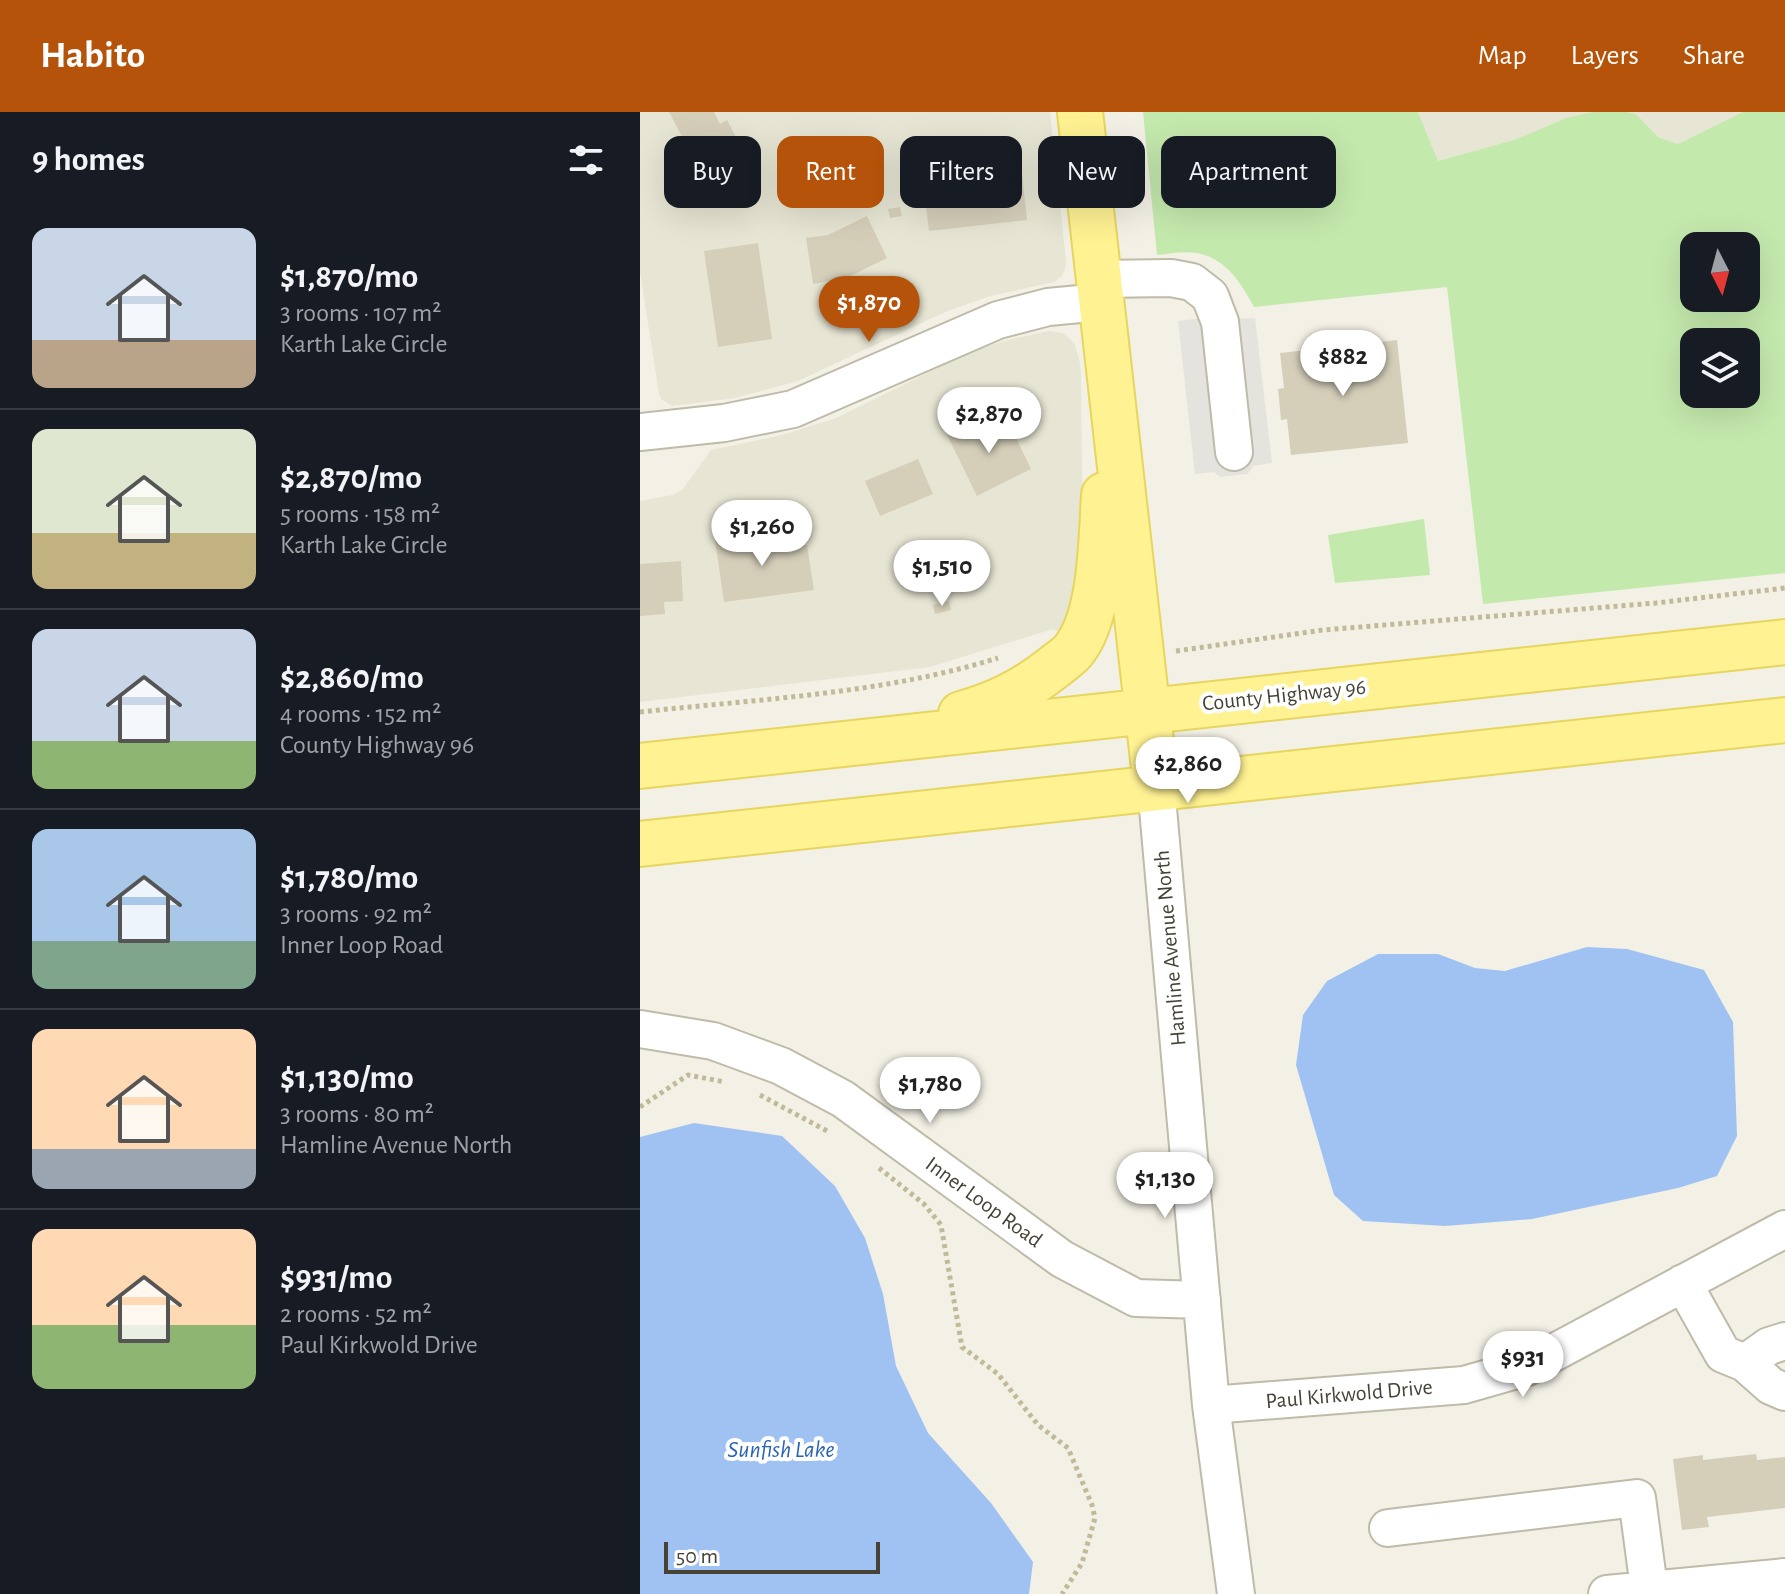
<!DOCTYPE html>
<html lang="en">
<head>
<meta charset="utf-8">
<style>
	:root { --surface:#171b24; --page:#242831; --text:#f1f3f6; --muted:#9ea1a6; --line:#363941; --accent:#b45309 }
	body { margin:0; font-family:"Alegreya Sans",sans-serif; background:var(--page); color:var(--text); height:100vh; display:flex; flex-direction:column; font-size:30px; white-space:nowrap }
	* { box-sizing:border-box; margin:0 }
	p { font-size:26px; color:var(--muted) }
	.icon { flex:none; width:44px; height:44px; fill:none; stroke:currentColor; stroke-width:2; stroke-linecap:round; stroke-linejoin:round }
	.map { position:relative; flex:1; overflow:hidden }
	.panel { display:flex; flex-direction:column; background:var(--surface); width:640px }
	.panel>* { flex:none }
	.guide { position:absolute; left:24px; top:24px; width:760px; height:72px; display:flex; gap:16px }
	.needle { width:52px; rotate:174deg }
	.buttons { position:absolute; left:1040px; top:120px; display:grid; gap:16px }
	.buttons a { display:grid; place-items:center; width:80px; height:80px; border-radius:16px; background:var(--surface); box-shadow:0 8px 32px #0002; font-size:40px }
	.scale { position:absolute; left:24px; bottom:20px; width:216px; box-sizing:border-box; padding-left:8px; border:4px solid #464235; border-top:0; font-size:22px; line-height:28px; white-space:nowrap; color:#464235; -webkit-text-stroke:6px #fff; paint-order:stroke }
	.price { position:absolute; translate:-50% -68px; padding:0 18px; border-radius:28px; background:#fff; color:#222; font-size:26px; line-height:52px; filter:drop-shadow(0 2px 4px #0008) }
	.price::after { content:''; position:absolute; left:50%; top:48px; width:24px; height:18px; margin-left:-12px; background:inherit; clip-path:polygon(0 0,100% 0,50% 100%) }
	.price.selected { background:var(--accent); color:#fff }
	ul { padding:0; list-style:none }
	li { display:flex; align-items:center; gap:24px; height:200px; padding:0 32px }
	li+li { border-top:2px solid var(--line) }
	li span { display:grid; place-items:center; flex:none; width:224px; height:160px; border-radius:16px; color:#555 }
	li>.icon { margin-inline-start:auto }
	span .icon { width:96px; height:96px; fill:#fffc; stroke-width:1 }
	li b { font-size:34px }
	h2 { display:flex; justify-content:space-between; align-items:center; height:96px; padding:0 32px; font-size:34px }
	.tag { padding:0 28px; border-radius:16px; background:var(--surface); box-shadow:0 8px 32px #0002; font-size:28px; line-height:72px }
	.tag.selected { background:var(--accent); color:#fff }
	header { display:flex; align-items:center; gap:48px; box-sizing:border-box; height:112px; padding:0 40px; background:var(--accent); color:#fff }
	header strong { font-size:38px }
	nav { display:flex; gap:44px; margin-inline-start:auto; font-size:28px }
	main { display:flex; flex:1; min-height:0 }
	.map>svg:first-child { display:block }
	.residential { fill:#e7e5d3 }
	.green { fill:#c4e9ad; fill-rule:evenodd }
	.parking { fill:#e4e3de }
	.water { fill:#9fc2f3 }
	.building { fill:#d5cfba }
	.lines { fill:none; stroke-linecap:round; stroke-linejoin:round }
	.minor-casing { stroke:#bfbba8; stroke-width:40 }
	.major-casing { stroke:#e7d55f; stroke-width:48 }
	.path { stroke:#c1ba98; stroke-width:5; stroke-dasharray:4 4; stroke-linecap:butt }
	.minor { stroke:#fff; stroke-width:36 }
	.major { stroke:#fff293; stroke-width:44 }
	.labels { text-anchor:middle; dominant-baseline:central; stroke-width:8; stroke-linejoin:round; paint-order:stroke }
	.street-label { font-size:22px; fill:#464235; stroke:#fff }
	.water-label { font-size:24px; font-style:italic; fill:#2a63b5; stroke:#fff }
</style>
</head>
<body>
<header>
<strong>Habito</strong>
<nav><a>Map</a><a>Layers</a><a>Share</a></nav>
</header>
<main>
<section class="panel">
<h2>9 homes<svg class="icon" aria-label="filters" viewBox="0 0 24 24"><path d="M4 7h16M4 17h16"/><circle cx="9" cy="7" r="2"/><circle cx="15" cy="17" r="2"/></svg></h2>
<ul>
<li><span style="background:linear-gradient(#c9d6e8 70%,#b9a48a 0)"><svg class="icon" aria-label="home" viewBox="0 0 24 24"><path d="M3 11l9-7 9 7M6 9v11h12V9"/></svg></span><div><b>$1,870/mo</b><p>3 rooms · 107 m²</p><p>Karth Lake Circle</p></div></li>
<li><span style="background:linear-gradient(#dfe7d0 65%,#c2b280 0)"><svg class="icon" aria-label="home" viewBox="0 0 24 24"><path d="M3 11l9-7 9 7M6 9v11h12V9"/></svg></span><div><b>$2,870/mo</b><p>5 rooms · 158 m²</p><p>Karth Lake Circle</p></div></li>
<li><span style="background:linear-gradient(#c9d6e8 70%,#8fb573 0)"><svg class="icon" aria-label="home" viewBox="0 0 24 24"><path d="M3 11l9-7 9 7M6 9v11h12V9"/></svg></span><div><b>$2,860/mo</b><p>4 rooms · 152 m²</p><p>County Highway 96</p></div></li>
<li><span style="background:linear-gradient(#a9c7e8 70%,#7fa58c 0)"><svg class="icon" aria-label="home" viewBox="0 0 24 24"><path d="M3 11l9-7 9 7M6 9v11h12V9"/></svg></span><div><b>$1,780/mo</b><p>3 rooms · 92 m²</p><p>Inner Loop Road</p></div></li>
<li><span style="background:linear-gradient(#ffd9b3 75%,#9aa5b1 0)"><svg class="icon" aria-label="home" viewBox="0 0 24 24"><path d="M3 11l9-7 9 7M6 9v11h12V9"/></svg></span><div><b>$1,130/mo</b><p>3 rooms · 80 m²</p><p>Hamline Avenue North</p></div></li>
<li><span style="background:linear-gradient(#ffd9b3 60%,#8fb573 0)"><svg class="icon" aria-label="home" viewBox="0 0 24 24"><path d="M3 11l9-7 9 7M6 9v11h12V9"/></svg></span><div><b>$931/mo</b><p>2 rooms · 52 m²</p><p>Paul Kirkwold Drive</p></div></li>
</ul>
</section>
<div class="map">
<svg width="1145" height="1482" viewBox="0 0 1145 1482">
	<rect width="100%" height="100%" fill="#f3f1e5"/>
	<path class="residential" d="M0,0H410L426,148L425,157L422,164L414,170L350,184L305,200L158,269L95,286L32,294L21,287L19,282L0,160Z
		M778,0H952L926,6L877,27L798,49Z
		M987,0H1103L1038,32L1018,25L997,3Z
		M409,219L423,221L434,231L439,246L441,262L443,464L425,523L413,517L290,555L0,590V389L33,383L43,377L71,338L142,323L196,306L330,240L371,227Z"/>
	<path class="green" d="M503,0H778L798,49L877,27L926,6L952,0H987L997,3L1018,25L1038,32L1103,0H1145V461L843,492L807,175L614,195C602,172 585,145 556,141C544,139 529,142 517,143ZM1106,134V186H1054V134ZM1106,230V282H1054V230Z
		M784,407L790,463L695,471L688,423Z"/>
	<path class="parking" d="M593,202L595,207L615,206L632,351L613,354L608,362L580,365L574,360L555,362L538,209Z"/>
	<path class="water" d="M947,835L987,837L1064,858L1093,910L1097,1024L1077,1064L1038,1076L892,1107L805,1114L723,1109L694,1083L656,953L663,903L687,869L738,842H798L835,856L865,859Z
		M54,1011L142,1024L195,1074L225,1126L243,1182L256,1254L288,1321L351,1391L393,1450L389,1482H0V1025Z"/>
	<path class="building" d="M29,0H74L80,12L87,8L106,44L56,69L39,36L46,32Z
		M380,42L387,108L289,119L281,53Z
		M260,95L262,104L250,106L248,97Z
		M227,104L247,146L206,166L173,172L166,126L188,123Z
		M118,131L132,227L78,235L64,139Z
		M757,228L768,331L651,343L647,307L641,308L638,277L644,276L640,241Z
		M367,307L391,357L337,384L307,323L337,308L343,320Z
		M278,347L293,382L240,404L225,369Z
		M131,421L133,437L167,433L174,478L84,490L75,428Z
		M41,449L43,489L24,490L25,502L0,504V452Z
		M309,489L311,498L295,502L293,493Z
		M1116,1342L1117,1348L1145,1345V1396L1067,1405L1069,1415L1042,1418L1033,1347L1063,1343V1348Z"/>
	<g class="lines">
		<g class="minor-casing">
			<path id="minor" d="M458,167L531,166L552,170L570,184L580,210L594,340
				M0,320L84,311L153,297L358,208L408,195L461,190
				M516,674L571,1293L596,1482
				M0,917L73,929L141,954L203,987L422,1147L496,1186L562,1188
				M1043,1171L1083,1242L1105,1251L1131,1274L1145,1280
				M1105,1251L1129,1234L1145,1229
				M571,1293L824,1273L887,1255L1145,1117
				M748,1416L997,1386L1009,1476
				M967,1482L1145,1465"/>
		</g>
		<g class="major-casing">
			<path id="major" d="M440,0L516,674
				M321,602C357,592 385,578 414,555C420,550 428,545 433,539C462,504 461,427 464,383
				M0,654L1145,530
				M0,732L1145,608"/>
		</g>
		<path class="path" d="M536,539L683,518L1016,491L1145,476
			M0,600C119,587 243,582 358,546
			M120,983L189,1020
			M0,995L48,963L85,970
			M239,1056L284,1092L301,1113L322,1235L358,1262L398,1313L428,1336L452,1393L455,1406L442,1451L422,1482"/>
		<use href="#minor" class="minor"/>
		<use href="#major" class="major"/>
	</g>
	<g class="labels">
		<g class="street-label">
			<text transform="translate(644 583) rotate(-6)">County Highway 96</text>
			<text transform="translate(530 836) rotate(-95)">Hamline Avenue North</text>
			<text transform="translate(344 1090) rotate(36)">Inner Loop Road</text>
			<text transform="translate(709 1282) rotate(-5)">Paul Kirkwold Drive</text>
		</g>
		<g class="water-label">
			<text x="141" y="1338">Sunfish Lake</text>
		</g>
	</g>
</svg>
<div class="buttons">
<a><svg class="needle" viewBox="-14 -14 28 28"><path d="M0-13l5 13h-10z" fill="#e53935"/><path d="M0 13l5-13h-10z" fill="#9ea1a6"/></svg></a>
<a><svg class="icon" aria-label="layers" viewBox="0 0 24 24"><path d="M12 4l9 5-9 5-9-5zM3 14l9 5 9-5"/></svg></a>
</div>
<div class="scale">50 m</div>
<b class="price selected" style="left:229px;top:232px">$1,870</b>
<b class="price" style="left:703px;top:286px">$882</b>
<b class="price" style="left:349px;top:343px">$2,870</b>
<b class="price" style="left:122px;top:456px">$1,260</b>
<b class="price" style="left:302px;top:496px">$1,510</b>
<b class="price" style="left:548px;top:693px">$2,860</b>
<b class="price" style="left:290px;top:1013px">$1,780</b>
<b class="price" style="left:525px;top:1108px">$1,130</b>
<b class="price" style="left:883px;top:1287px">$931</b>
<div class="guide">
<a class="tag">Buy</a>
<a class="tag selected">Rent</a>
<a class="tag">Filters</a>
<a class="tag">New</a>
<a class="tag">Apartment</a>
</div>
</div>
</main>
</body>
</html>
